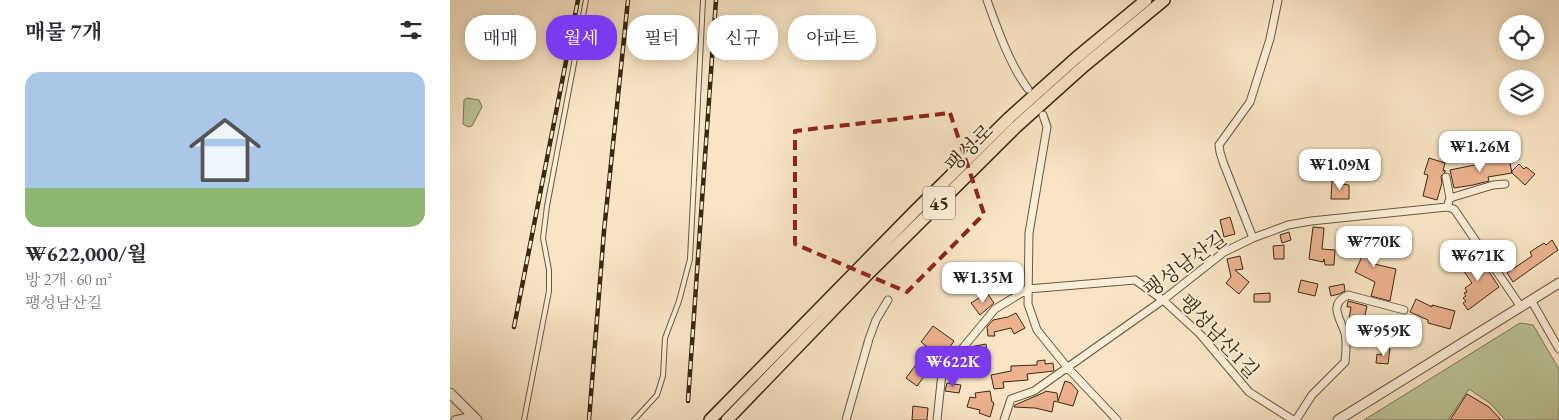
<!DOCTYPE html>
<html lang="ko">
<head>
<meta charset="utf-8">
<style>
	:root { --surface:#fff; --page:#f2f2f3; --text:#2b2b33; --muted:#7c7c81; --line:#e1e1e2; --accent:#7c3aed }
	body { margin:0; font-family:"EB Garamond","Noto Serif KR",serif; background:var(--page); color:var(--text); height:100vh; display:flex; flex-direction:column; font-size:19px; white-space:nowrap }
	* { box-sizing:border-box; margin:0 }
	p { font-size:16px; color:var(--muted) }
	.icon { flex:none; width:28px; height:28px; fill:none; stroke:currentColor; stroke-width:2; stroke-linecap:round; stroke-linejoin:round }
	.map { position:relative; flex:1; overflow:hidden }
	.panel { display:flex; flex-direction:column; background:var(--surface); width:450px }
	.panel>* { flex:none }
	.top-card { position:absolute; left:15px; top:15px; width:475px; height:45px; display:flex; gap:10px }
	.buttons { position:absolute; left:1049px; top:15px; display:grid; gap:10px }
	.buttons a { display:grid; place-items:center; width:45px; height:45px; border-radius:50%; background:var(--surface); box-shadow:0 2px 12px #0003; font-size:25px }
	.price { position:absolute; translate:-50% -42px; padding:0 11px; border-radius:10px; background:#fff; color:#222; font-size:16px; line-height:32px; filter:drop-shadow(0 1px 2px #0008) }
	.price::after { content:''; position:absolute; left:50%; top:30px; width:15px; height:11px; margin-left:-8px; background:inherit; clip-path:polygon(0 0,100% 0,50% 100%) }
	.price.current { background:var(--accent); color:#fff }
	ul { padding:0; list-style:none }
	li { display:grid; align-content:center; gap:10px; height:265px; padding:0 25px }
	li+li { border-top:1px solid var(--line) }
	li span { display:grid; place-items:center; height:155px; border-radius:15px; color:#555 }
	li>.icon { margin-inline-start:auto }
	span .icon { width:90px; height:90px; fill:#fffc; stroke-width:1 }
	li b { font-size:21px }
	h2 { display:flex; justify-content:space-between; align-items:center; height:60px; padding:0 25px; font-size:21px }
	.chip { padding:0 18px; border-radius:20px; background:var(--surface); box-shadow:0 2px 12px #0003; font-size:18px; line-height:45px }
	.chip.current { background:var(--accent); color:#fff }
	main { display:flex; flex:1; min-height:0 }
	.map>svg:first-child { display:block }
	.green { fill:#bcc596; stroke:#7b7754 }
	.building { fill:#edb391; stroke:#3a2912 }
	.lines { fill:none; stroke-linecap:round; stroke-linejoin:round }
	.service-casing { stroke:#6a583f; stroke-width:6 }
	.minor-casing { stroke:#6a583f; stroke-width:9 }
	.tertiary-casing { stroke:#6a583f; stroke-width:11 }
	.primary-casing { stroke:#3a2912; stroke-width:14 }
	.service { stroke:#fbeed9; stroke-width:4 }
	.minor { stroke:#fbeed9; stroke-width:7 }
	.tertiary { stroke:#fbeed9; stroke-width:9 }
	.primary { stroke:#f9e5c5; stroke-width:11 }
	.rail-casing { stroke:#3a2912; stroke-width:4.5 }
	.rail { stroke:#fbeed9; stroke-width:2.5; stroke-dasharray:8; stroke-linecap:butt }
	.marked { fill:none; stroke:#8f2418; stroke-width:4; stroke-dasharray:10 6; stroke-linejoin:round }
	.labels { text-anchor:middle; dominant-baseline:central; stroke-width:4; stroke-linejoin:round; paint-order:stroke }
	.shield { fill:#fbeed9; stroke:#74644e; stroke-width:1 }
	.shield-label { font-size:19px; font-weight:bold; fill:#3a2912 }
	.street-label { font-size:20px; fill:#3a2912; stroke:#fbeed9 }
</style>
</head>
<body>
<main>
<section class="panel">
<h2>매물 7개<svg class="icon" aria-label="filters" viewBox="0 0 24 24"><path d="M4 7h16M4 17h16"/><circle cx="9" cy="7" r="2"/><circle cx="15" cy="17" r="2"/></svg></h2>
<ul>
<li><span style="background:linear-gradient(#a9c7e8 75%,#8fb573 0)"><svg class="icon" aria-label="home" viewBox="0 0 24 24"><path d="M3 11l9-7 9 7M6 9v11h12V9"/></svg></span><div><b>₩622,000/월</b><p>방 2개 · 60 m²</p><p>팽성남산길</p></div></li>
</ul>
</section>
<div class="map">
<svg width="1109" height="420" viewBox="0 0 1109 420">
	<rect width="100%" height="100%" fill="#f9e5c5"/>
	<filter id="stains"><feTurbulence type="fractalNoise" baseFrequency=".004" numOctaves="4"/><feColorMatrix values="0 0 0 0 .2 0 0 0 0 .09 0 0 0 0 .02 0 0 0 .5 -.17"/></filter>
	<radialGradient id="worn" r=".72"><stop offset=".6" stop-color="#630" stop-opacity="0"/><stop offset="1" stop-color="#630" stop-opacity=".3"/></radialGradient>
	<path class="green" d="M17,98L29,100L32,107L22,126L18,127L13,124L14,100Z
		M1070,323L1083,325L1109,369V420H1055L1041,404L1019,389L998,420H914Z"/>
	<path class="building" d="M979,158L995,163L993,171L995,170V172L991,176L992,183L987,200L973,196L978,175L974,174Z
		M1059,158L1062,173L1038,177L1039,181L1023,185L1004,188L1000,170Z
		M1069,164L1074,169L1076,167L1085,174L1075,185L1061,172Z
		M882,181H891V184L899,185V199H881Z
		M780,217L785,234L774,237L770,220Z
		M863,227L874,228L872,249L885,250L884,265H875L874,259L873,262L859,259Z
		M839,232L841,240L832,243L830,235Z
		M908,233L927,238L920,263L946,269L940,301L921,296L925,282L905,272L914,252L903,249Z
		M1102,240L1108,250L1063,282L1057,273L1082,256L1080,252L1094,243L1096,245Z
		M834,245V259H824L823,246Z
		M1049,252L1058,264L1052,268L1044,256Z
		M1028,255L1049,287L1018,310L1013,303L1016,301L1013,298L1016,296L1014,293L1017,292L1015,288L1022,283L1011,267Z
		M790,256L793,269L785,270L799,282L789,294L776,283L781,277L777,259Z
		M851,280L868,284L865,296L848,292Z
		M894,284L895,291L889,294L881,296L879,287Z
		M537,293L544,303L530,315L521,303Z
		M820,293V302H804V294Z
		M966,299L982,307V305L1005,311L1000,329L978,323V320L960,312Z
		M898,301L917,306L912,329L898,325L901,307H897Z
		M566,313L575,328L564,334L561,328L544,332L545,336H538L537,327L543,320L558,317Z
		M940,318L952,319L951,331H939Z
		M483,326L504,341L492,358L471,342Z
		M536,344L538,360L519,363L517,351L520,347Z
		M932,348L940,349L938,364L926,363L927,354L931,355Z
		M595,360V364L603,363L604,371L577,374L578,380L553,382L554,388L544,389L541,375L561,371V366L587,365V361Z
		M468,362L479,370L467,386L456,378Z
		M615,381L621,383L628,391L623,406L604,401L602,412L585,408L564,407L565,405L595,392V391L607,393L608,401Z
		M497,383L511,385L509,393L495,391Z
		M540,391L542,402L544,403L540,417L529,413L530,410L517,407L520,397L526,398L525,393Z
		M1017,394L1039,407L1051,420H1000Z
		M463,406L478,408L477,420H462Z"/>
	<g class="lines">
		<g class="service-casing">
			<path id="service" d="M74,420L99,291V270L93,238L97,206L136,0
				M184,420L207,395L213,376L215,338L229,301L240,259L253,0"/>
		</g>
		<g class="minor-casing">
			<path id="minor" d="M537,0C547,28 560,65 578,89
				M593,115L597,127L579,233L578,304L587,330L617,367L667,420
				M996,177L1000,198
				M997,207L1000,198L1043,185L1055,184
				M803,238L773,162L770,152L769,145L800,102L820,39L828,0
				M1081,300L1109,349
				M5,420L22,416
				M396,420L419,339L426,320L438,300
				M487,420L492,373L545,309L578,289L685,280L713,300L750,334L799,392L843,420
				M554,420L561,399L584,391L713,300L774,252L803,238L838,225L861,221L997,207L1004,209L1071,307
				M846,420L862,395L895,362C896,353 897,342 895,333C890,318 878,304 898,295L954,310"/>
		</g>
		<g class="tertiary-casing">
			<path id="tertiary" d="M0,393L27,420
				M888,420L1109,283"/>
		</g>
		<g class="primary-casing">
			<path id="primary" d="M260,420L465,211L559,118L626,58L696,0
				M277,420L417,275L566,127L634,66L714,0"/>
		</g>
		<use href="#service" class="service"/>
		<use href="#minor" class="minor"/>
		<use href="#tertiary" class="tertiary"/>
		<use href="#primary" class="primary"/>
		<g class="rail-casing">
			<path id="rail" d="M64,327L128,0
				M238,401L266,0
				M139,420L154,231L178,0"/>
		</g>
		<use href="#rail" class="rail"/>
	</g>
	<path class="marked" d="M500,113L534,214L457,292L345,244V131Z"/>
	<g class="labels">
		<rect class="shield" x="473" y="186.5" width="32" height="33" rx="4"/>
		<g class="shield-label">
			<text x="489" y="203">45</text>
		</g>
		<g class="street-label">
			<text transform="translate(519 148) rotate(-45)">팽성로</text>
			<text transform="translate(735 264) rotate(-36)">팽성남산길</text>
			<text transform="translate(769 336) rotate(47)">팽성남산1길</text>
		</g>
	</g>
	<rect width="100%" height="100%" filter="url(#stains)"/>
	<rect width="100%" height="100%" fill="url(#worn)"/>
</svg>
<div class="buttons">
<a><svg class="icon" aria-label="locate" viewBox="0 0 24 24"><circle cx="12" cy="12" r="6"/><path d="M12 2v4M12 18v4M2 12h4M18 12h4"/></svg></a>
<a><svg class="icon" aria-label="layers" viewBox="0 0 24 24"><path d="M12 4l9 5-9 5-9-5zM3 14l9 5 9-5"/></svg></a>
</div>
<b class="price" style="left:1030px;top:173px">₩1.26M</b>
<b class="price" style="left:890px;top:191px">₩1.09M</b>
<b class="price" style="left:924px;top:268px">₩770K</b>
<b class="price" style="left:1028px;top:282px">₩671K</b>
<b class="price" style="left:533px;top:304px">₩1.35M</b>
<b class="price" style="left:934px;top:357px">₩959K</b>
<b class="price current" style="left:503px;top:388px">₩622K</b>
<div class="top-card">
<a class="chip">매매</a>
<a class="chip current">월세</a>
<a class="chip">필터</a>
<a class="chip">신규</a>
<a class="chip">아파트</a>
</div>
</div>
</main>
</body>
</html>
